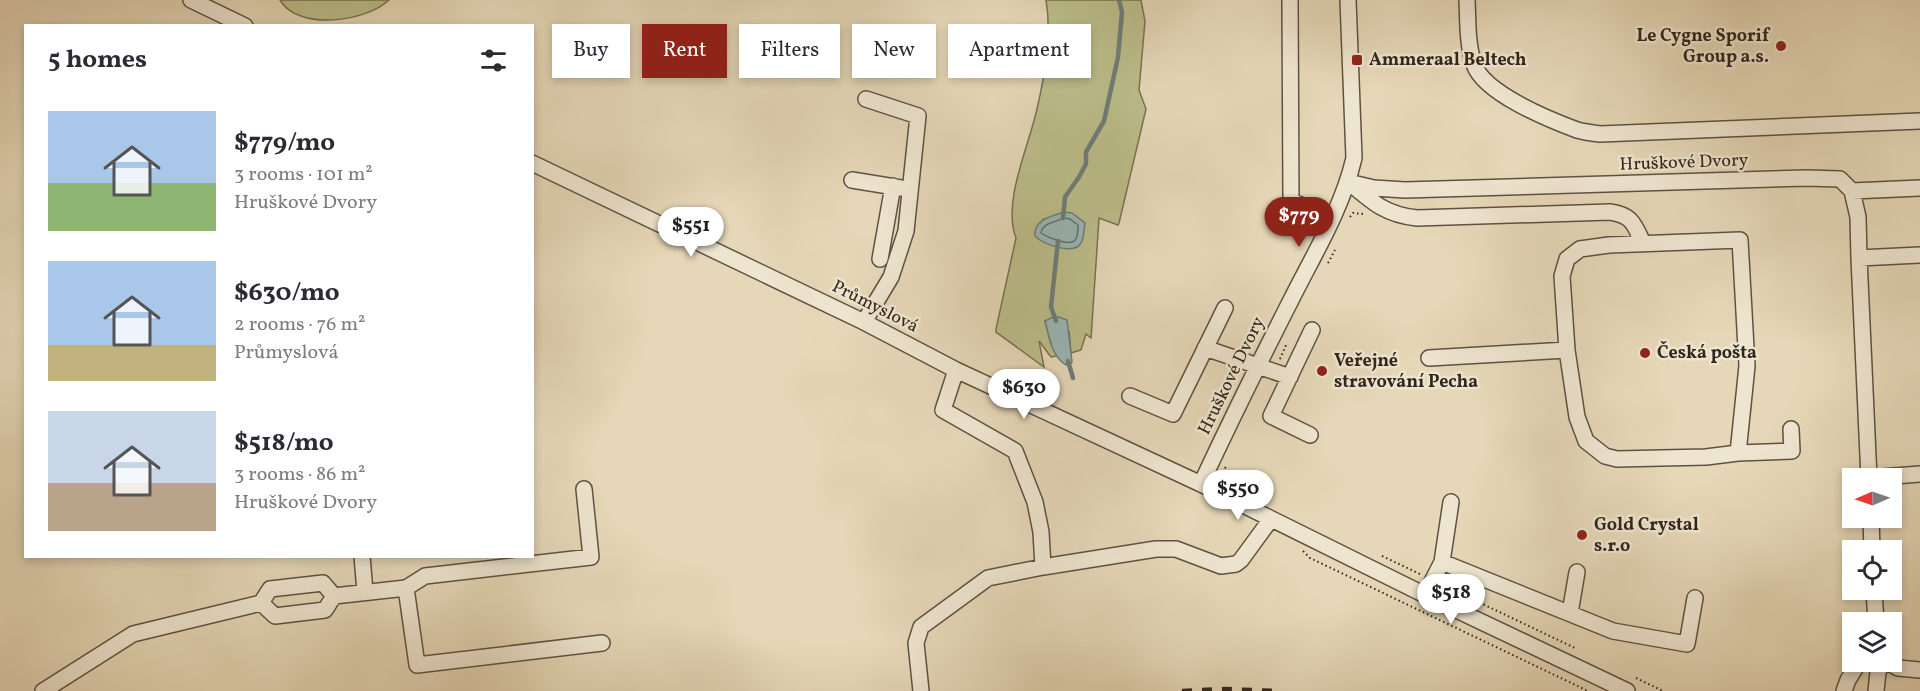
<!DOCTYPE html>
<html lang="en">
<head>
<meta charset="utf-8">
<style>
	:root { --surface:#fff; --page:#f7f7f7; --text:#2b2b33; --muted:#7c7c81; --accent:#8f2418 }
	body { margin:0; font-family:Vollkorn,serif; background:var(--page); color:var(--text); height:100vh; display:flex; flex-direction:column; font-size:22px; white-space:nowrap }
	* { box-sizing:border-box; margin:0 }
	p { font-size:20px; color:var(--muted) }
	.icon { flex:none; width:33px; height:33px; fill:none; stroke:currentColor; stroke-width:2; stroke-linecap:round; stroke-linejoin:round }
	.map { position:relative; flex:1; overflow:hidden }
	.drawer { position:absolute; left:24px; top:24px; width:510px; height:534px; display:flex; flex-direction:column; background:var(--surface); border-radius:0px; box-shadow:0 3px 9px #0003 }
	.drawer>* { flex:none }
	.guide { position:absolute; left:552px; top:24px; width:570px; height:54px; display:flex; gap:12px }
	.needle { width:39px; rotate:268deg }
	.buttons { position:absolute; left:1842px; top:468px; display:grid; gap:12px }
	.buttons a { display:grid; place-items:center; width:60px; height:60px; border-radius:0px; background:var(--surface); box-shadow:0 3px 9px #0003; font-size:30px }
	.price { position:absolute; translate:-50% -51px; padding:0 14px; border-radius:21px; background:#fff; color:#222; font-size:20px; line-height:39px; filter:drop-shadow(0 2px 3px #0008) }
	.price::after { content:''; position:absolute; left:50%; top:36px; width:18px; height:14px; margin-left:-9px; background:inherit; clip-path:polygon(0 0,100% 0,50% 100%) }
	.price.active { background:var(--accent); color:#fff }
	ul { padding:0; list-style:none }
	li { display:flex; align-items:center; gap:18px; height:150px; padding:0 24px }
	li span { display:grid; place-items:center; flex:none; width:168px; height:120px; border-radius:0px; color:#555 }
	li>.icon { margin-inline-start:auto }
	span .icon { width:72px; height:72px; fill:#fffc; stroke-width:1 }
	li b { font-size:26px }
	h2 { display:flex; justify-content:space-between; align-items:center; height:72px; padding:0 24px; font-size:26px }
	.pill { padding:0 21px; border-radius:0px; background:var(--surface); box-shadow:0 3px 9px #0003; font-size:21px; line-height:54px }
	.pill.active { background:var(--accent); color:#fff }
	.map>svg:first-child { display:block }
	.green { fill:#bbbd8a; stroke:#767252; stroke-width:1.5; fill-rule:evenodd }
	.water { fill:#98b7b7; stroke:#6f7d79; stroke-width:1.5 }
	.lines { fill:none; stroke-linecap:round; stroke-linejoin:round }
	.shore { stroke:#646e69; stroke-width:1.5 }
	.stream { stroke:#6f7d79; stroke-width:4.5 }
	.minor-casing { stroke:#5e5242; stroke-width:18 }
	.path { stroke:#31261b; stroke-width:2; stroke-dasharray:1.5 3; stroke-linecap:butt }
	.minor { stroke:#eee5d0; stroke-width:15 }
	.rail { stroke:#31261b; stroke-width:4.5; stroke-dasharray:10 10; stroke-linecap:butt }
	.poi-dot { fill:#8f2418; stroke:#eee5d0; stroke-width:2 }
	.labels { text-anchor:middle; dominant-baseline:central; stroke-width:5; stroke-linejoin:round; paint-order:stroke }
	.poi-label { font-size:18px; font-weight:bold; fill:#31261b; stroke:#eee5d0; text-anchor:start }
	.street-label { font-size:18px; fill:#31261b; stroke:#eee5d0 }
</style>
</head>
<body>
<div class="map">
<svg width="1920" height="691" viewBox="0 0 1920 691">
	<rect width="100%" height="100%" fill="#e5d7b7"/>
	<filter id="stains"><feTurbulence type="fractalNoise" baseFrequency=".00333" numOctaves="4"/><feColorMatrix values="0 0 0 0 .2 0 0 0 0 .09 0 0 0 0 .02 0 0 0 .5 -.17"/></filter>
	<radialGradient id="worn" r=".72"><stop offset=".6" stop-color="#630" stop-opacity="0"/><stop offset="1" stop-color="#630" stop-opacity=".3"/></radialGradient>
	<path class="green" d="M280,0H389C366,22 298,31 280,0Z
		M1046,0H1141L1145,21L1139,90L1146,109L1119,223L1118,225L1099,218L1091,338L1086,334L1081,350L1071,353L1069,331L1045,321L1051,344L1057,356L1051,357L1039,341L1044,367L996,332V329L1016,238C1002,202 1029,146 1037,109C1045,74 1052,36 1046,0ZM1064,212L1085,223L1042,220Z"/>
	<path class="water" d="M1064,212L1072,213L1085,223C1084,229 1084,238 1081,243C1073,256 1043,244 1035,236C1034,219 1051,217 1064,212Z
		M1053,317H1059L1067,320L1072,362L1069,366C1052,361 1049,335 1045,321Z"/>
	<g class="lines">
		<path class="shore" d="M1064,218L1070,219L1078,225C1078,229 1078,237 1075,240C1070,247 1047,237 1041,233C1042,223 1056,222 1064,218Z"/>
		<path class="stream" d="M1063,218L1065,197L1079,177L1086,164V152L1104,121L1118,57L1122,12L1119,0
			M1056,321L1051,307L1058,241
			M1068,361L1073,378"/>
		<g class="minor-casing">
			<path id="minor" d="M191,0L245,26
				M1290,0L1291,201L1332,218
				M1467,0C1468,20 1467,45 1474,64C1483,93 1550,120 1577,130C1584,132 1592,133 1600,134L1920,121
				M532,163L864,322L956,370L1201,484L1425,595L1627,691
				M852,180L901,188
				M1348,182L1374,188L1405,190L1807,178L1840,179L1852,191L1858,217L1859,258L1920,255
				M1351,184C1373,203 1387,215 1417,218L1610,212C1632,215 1634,224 1643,243
				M1852,191L1920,188
				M1740,240L1747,366L1738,453L1706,457L1617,459L1605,456L1586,441L1577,417L1567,350L1562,276L1567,259L1580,249L1609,245Z
				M1859,258L1869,478
				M880,259L893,186
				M864,322L891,277L906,231L918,116L866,99
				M1205,348L1290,377
				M1429,358L1567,350
				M956,370L943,410L1015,451L1035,502L1041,532L1043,567
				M1130,396L1173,414L1225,308
				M1310,435L1271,416L1312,330
				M1738,453L1792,451L1791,429
				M1869,478L1920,474
				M1201,484C1230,422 1260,361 1291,300C1314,254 1342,209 1354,158L1348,0
				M1871,518L1872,550
				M362,556L365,592
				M1442,562L1451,502
				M406,588L417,665L602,643
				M1874,590L1876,622
				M1425,595L1442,562L1613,631L1687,644L1695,598
				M261,603L275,616L325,610L334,596L406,588L425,576L591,557L584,489
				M1570,613L1577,572
				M1888,662L1898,668L1920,670
				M43,691L133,634L261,603L270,589L323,583L334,596
				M921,691L916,643L921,627L988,578L1043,567L1156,549H1176L1221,566L1236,564L1241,560L1271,519
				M1844,691L1848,680L1859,662
				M1876,691L1878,672L1883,662"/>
		</g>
		<path class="path" d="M1350,217L1353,213L1363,214
			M1328,263L1335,250
			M1280,359L1286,345
			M1225,467L1231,481
			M1303,551L1310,558L1588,691
			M1382,556L1420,574
			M1447,587L1577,649
			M1636,678L1663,691"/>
		<use href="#minor" class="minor"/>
		<path class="rail" d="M1182,691L1225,689L1278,691"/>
	</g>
	<g class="poi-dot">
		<circle cx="1781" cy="46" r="6"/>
		<rect x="1351" y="54" width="12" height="12" rx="3"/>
		<circle cx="1645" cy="353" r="6"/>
		<circle cx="1322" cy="371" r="6"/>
		<circle cx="1582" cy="535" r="6"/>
	</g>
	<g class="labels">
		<g class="poi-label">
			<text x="1769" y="36" text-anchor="end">Le Cygne Sporif<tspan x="1769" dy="21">Group a.s.</tspan></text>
			<text x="1369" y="60">Ammeraal Beltech</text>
			<text x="1657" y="353">Česká pošta</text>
			<text x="1334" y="361">Veřejné<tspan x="1334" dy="21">stravování Pecha</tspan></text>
			<text x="1594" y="525">Gold Crystal<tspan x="1594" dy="21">s.r.o</tspan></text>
		</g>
		<g class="street-label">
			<text transform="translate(1684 163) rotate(-2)">Hruškové Dvory</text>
			<text transform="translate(875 307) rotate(27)">Průmyslová</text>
			<text transform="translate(1232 376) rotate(-64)">Hruškové Dvory</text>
		</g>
	</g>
	<rect width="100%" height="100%" filter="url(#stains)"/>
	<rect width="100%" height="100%" fill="url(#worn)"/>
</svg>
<div class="buttons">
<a><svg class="needle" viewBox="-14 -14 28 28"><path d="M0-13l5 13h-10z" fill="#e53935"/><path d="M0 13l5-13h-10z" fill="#7c7c81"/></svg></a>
<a><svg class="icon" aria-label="locate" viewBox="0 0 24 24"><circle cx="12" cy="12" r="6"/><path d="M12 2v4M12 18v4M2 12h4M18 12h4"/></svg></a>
<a><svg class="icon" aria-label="layers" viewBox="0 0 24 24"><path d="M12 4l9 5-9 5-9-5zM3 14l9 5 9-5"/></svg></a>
</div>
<b class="price active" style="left:1299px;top:248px">$779</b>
<b class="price" style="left:691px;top:258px">$551</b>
<b class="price" style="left:1024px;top:420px">$630</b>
<b class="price" style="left:1238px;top:521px">$550</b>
<b class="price" style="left:1451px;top:625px">$518</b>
<div class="guide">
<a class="pill">Buy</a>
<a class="pill active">Rent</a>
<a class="pill">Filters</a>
<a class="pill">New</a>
<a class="pill">Apartment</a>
</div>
<section class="drawer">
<h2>5 homes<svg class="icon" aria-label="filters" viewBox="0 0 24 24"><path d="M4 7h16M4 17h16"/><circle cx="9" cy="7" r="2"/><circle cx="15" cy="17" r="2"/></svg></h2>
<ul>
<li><span style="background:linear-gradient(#a9c7e8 60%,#8fb573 0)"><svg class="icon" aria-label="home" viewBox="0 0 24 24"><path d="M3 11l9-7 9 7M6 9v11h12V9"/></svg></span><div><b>$779/mo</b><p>3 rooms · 101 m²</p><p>Hruškové Dvory</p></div></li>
<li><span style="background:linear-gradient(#a9c7e8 70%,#c2b280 0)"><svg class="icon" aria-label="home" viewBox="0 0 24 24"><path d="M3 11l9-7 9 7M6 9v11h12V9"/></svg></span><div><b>$630/mo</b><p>2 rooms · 76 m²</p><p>Průmyslová</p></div></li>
<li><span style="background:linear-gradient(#c9d6e8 60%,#b9a48a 0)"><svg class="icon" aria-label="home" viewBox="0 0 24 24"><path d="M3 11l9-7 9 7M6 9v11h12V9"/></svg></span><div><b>$518/mo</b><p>3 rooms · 86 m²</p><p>Hruškové Dvory</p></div></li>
</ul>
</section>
</div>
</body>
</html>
